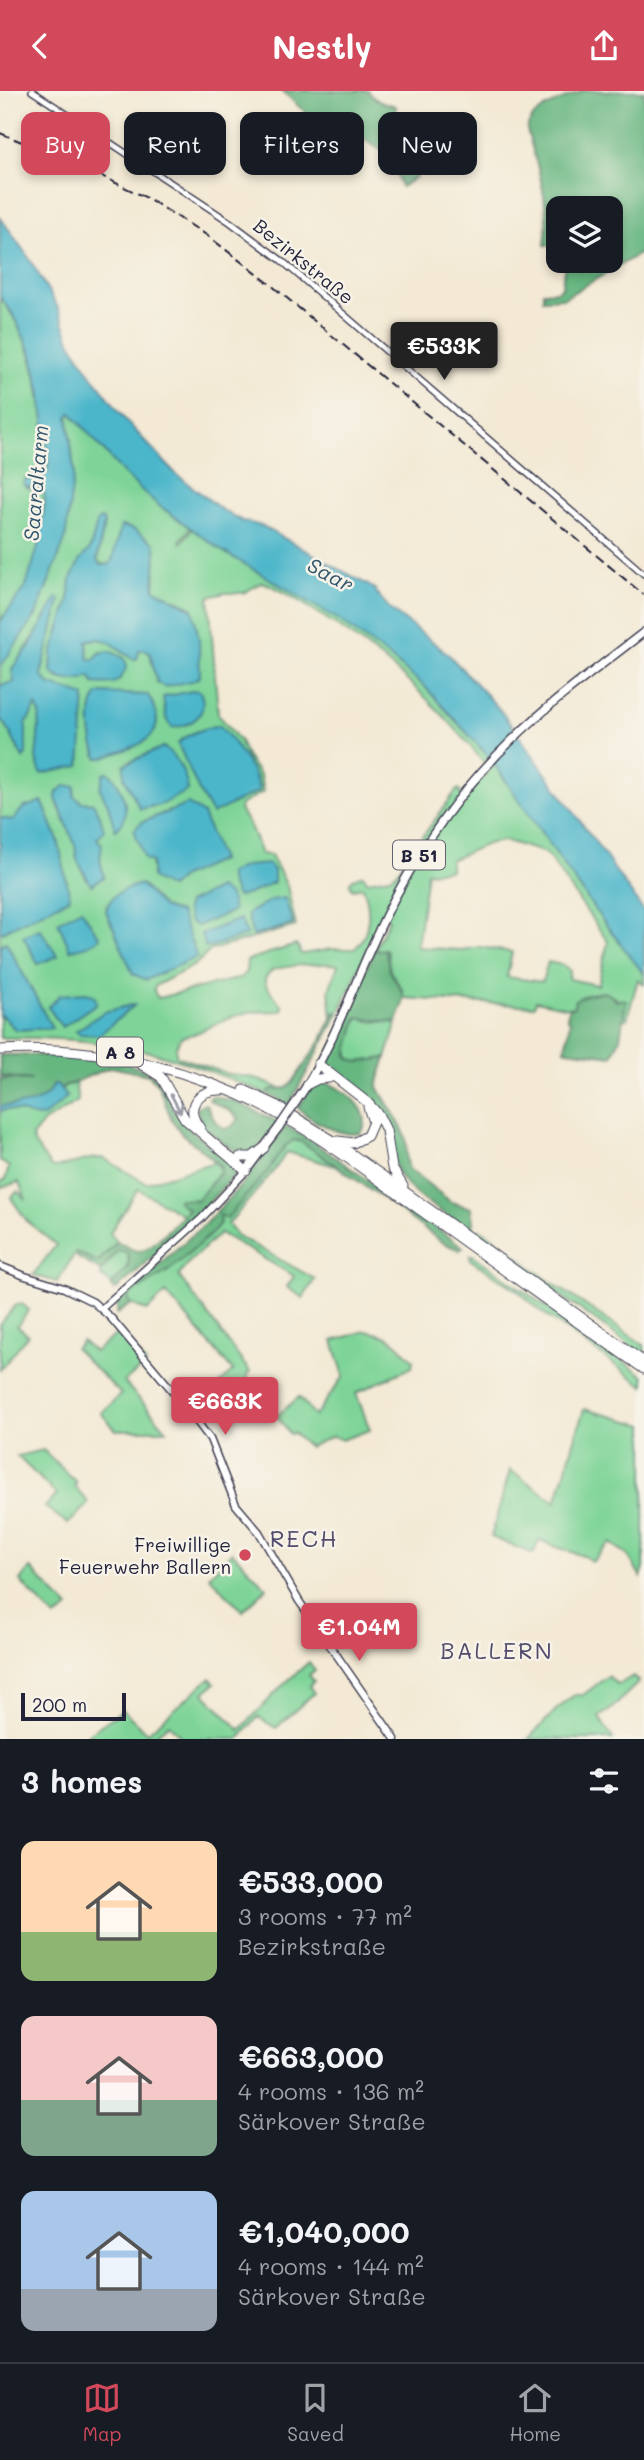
<!DOCTYPE html>
<html lang="en">
<head>
<meta charset="utf-8">
<style>
	:root { --surface:#171b24; --page:#20242c; --text:#f1f3f6; --muted:#9ea1a6; --line:#363941; --accent:#d1495b }
	body { margin:0; font-family:Mali,sans-serif; background:var(--page); color:var(--text); height:100vh; display:flex; flex-direction:column; font-size:26px; white-space:nowrap }
	* { box-sizing:border-box; margin:0 }
	p { font-size:23px; color:var(--muted) }
	.icon { flex:none; width:38px; height:38px; fill:none; stroke:currentColor; stroke-width:2; stroke-linecap:round; stroke-linejoin:round }
	.map { position:relative; height:1648px; overflow:hidden }
	.panel { display:flex; flex-direction:column; background:var(--surface); flex:1 }
	.panel>* { flex:none }
	.hud { position:absolute; left:21px; top:21px; width:602px; height:63px; display:flex; gap:14px }
	.buttons { position:absolute; left:546px; top:105px; display:grid; gap:14px }
	.buttons a { display:grid; place-items:center; width:77px; height:77px; border-radius:14px; background:var(--surface); box-shadow:0 4px 10px #0003; font-size:35px }
	.scale { position:absolute; left:21px; bottom:18px; width:105px; box-sizing:border-box; padding-left:7px; border:4px solid #22223b; border-top:0; font-size:19px; line-height:24px; white-space:nowrap; color:#22223b; -webkit-text-stroke:5px #f7f3e8; paint-order:stroke }
	.price { position:absolute; translate:-50% -60px; padding:0 16px; border-radius:7px; background:var(--accent); color:#fff; font-size:23px; line-height:46px; filter:drop-shadow(0 2px 4px #0008) }
	.price::after { content:''; position:absolute; left:50%; top:42px; width:21px; height:16px; margin-left:-10px; background:inherit; clip-path:polygon(0 0,100% 0,50% 100%) }
	.price.current { background:#222; color:#fff }
	ul { padding:0; list-style:none }
	li { display:flex; align-items:center; gap:21px; height:175px; padding:0 21px }
	li span { display:grid; place-items:center; flex:none; width:196px; height:140px; border-radius:14px; color:#555 }
	li>.icon { margin-inline-start:auto }
	span .icon { width:84px; height:84px; fill:#fffc; stroke-width:1 }
	li b { font-size:30px }
	h2 { display:flex; justify-content:space-between; align-items:center; height:84px; padding:0 21px; font-size:30px }
	.pill { padding:0 24px; border-radius:14px; background:var(--surface); box-shadow:0 4px 10px #0003; font-size:24px; line-height:63px }
	.pill.current { background:var(--accent); color:#fff }
	header { display:flex; justify-content:space-between; align-items:center; height:91px; padding:0 21px; background:var(--accent); color:#fff; font-size:32px; font-weight:800 }
	.tabs { display:flex; justify-content:space-around; align-items:center; height:98px; border-top:2px solid var(--line); background:var(--surface); font-size:19px; color:var(--muted) }
	.tabs a { display:grid; justify-items:center; gap:4px }
	.tabs .current { color:var(--accent) }
	.map>svg:first-child { display:block }
	.green { fill:#7ed498; stroke:#507b6a; stroke-width:2; fill-rule:evenodd }
	.forest { fill:#66b680; stroke:#446c5e; stroke-width:2 }
	.water { fill:#4cb6ca; stroke:#376c82; stroke-width:2 }
	.lines { fill:none; stroke-linecap:round; stroke-linejoin:round }
	.tertiary-casing { stroke:#414052; stroke-width:8 }
	.secondary-casing { stroke:#414052; stroke-width:9 }
	.primary-casing { stroke:#414052; stroke-width:10 }
	.motorway-casing { stroke:#414052; stroke-width:11 }
	.tertiary { stroke:#fff; stroke-width:5 }
	.secondary { stroke:#fff; stroke-width:6 }
	.primary { stroke:#fff; stroke-width:7 }
	.motorway { stroke:#fff; stroke-width:9 }
	.rail { stroke:#22223b; stroke-width:2; stroke-dasharray:10 5; stroke-linecap:butt }
	.primary-bridge-casing { stroke:#414052; stroke-width:10; stroke-linecap:butt }
	.primary-bridge { stroke:#fff; stroke-width:7 }
	.oneway { stroke:#9c9ca7 }
	.poi-dot { fill:#d1495b; stroke:#f7f3e8; stroke-width:2.5 }
	.labels { text-anchor:middle; dominant-baseline:central; stroke-width:5; stroke-linejoin:round; paint-order:stroke }
	.shield { fill:#f7f3e8; stroke:#62616f; stroke-width:2 }
	.shield-label { font-size:18px; font-weight:bold; fill:#22223b }
	.street-label { font-size:19px; fill:#22223b; stroke:#f7f3e8 }
	.poi-label { font-size:19px; fill:#22223b; stroke:#f7f3e8; text-anchor:end }
	.water-label { font-size:21px; font-style:italic; fill:#31566d; stroke:#f7f3e8 }
	.quarter-label { font-size:23px; letter-spacing:2px; fill:#534d6d; stroke:#f7f3e8 }
</style>
</head>
<body>
<header><svg class="icon" aria-label="back" viewBox="0 0 24 24"><path d="M15 5l-7 7 7 7"/></svg>Nestly<svg class="icon" aria-label="share" viewBox="0 0 24 24"><path d="M12 15V3M7 8l5-5 5 5M5 13v7h14v-7"/></svg></header>
<div class="map">
<svg width="644" height="1648" viewBox="0 0 644 1648">
	<rect width="100%" height="100%" fill="#f7f3e8"/>
	<filter id="ink" filterUnits="userSpaceOnUse"><feTurbulence type="fractalNoise" baseFrequency=".0143" numOctaves="2"/><feDisplacementMap in="SourceGraphic" scale="14" xChannelSelector="R" yChannelSelector="G"/><feConvolveMatrix kernelMatrix="1 2 1 2 8 2 1 2 1" color-interpolation-filters="sRGB"/></filter>
	<filter id="wash" filterUnits="userSpaceOnUse"><feTurbulence type="fractalNoise" baseFrequency=".00686" numOctaves="4" result="noise"/><feDisplacementMap in="SourceGraphic" scale="28" xChannelSelector="R" yChannelSelector="G"/><feGaussianBlur stdDeviation="1.57" result="paint"/><feColorMatrix in="noise" values="0 0 0 0 0 0 0 0 0 0 0 0 0 0 0 0 0 1.4 0 .05"/><feComposite in="paint" operator="in"/></filter>
	<g filter="url(#wash)">
		<rect width="100%" height="100%" fill="#f3e9d4"/>
		<path class="green" d="M0,206C38,257 41,307 49,368L48,378L42,386L25,389L27,397L44,401C47,426 37,470 26,494C20,507 8,519 0,530Z
			M71,322L157,413L190,437L180,450L181,452L192,438L224,461L330,522L391,567L426,597L490,667L485,673C436,611 381,560 313,519C297,509 280,497 262,491L244,502H225L209,506L218,623L240,650L246,665L260,685L263,701L242,713L239,717L251,737L261,763L271,764L287,795L296,835L211,859L195,874L155,895L154,900L158,907L240,887L246,881L247,870L253,867L296,854L299,857L300,862L303,863L331,858H355C371,841 371,817 363,796L352,798L350,792L353,788L363,784L367,790L390,786L396,782L456,700L459,698L464,709L494,673L600,826L644,883V893L638,888L627,928L623,929L626,910C618,910 617,908 610,904C600,898 585,904 575,909L574,916L569,917L536,910L534,915L403,907V899L390,880L387,859L374,860L389,828L382,825L339,922L335,921L332,926L329,899L338,874C327,871 284,875 273,879C269,881 268,884 265,888L266,894L283,916L281,920L251,921L231,926L194,943L181,946L176,956V964L179,966L228,983L254,987L282,998L270,999L267,1003C229,988 191,971 150,961C101,949 50,946 0,947V923L16,939L52,937L6,851L0,854V842L70,807L58,749L42,710L23,717L13,729L0,727V627L6,634L23,667L26,663V633L36,615L40,623L38,651L49,593L41,584L60,508L12,578L14,591L0,594V576L36,524L71,400L74,381L68,325ZM98,430L104,432L97,472L109,474L112,469L122,435L156,462L154,498L156,501L190,515L157,591L150,562L147,558L139,559L137,568H134C118,559 107,542 87,550L88,567L93,569L100,562L94,592L90,585L59,587L51,581L52,562L69,509L71,488L80,469L90,458ZM98,603L148,605L153,613L96,664C92,647 86,618 98,603ZM219,634L256,687L259,697L200,702L179,650ZM164,656L180,674L188,699L130,670ZM75,696L74,705L82,711L97,748L101,753L100,769L104,786L91,794C79,779 80,770 75,753C70,737 60,723 56,707ZM168,720L203,723L220,769L182,786L170,797L151,775L152,771L142,731ZM506,750L546,762L608,851L598,894L569,888L570,879L562,874L548,871L542,891L507,886L512,861L480,856L461,859L417,856L427,781L450,779V769C468,763 485,750 506,750ZM141,793L162,816L180,822L111,833L106,820L107,813Z
			M360,926L369,930L397,932L386,967L358,971L350,968C346,957 352,934 360,926Z
			M75,992L78,1010L44,1031L32,1046L34,1052L51,1076L55,1077L90,1068L103,1067L146,1092L215,1071L221,1078L201,1106L197,1109L192,1108L188,1118L183,1124L138,1098L110,1142L117,1151L101,1170L95,1171L76,1161L57,1191L33,1184L56,1154L27,1130L11,1107L18,1100L26,1109L19,1091L0,1097V1092L5,1089L9,1076L0,1070V1020L15,1018L29,1024L66,1006L61,997Z
			M294,1049L302,1051L338,1076L287,1061L272,1082L228,1133L236,1144L315,1188L303,1207L287,1196L294,1185L220,1142L187,1173L179,1185L250,1281L247,1284L248,1288L230,1319L212,1300L233,1280L166,1202L147,1220L131,1213L128,1208V1204L168,1180L211,1143L220,1132L218,1126L220,1124L227,1127L269,1079L285,1055Z
			M479,1138L494,1147L545,1187L644,1254V1264L476,1144Z
			M118,1159L126,1161C135,1174 121,1184 112,1193L101,1186V1180Z
			M473,1164L644,1285V1295L542,1221L516,1198L471,1169L470,1165Z
			M22,1213L29,1219L17,1235L28,1244L0,1279V1234L16,1214Z
			M365,1240C392,1244 395,1251 413,1269L412,1276L356,1302L370,1339L342,1349L333,1345L309,1356L293,1342L290,1343L277,1325L299,1306L315,1325L344,1285L333,1250Z
			M120,1241L146,1273L124,1291L167,1339H116L101,1322L121,1303L75,1258L82,1250L94,1261Z
			M584,1318L644,1334V1476L641,1486L627,1463L610,1452L592,1471L586,1466L539,1450L533,1463L491,1446L510,1379L556,1411Z
			M43,1359L77,1392L74,1395L86,1408L88,1413L68,1433L45,1416L57,1404L17,1365Z
			M232,1461L267,1497L243,1520L209,1485Z
			M30,1477L69,1517L55,1527L20,1490Z
			M309,1571L315,1579L309,1584L314,1590L309,1595L314,1602L276,1637L258,1626L239,1648H183L169,1633L151,1648H95L88,1643L123,1619L147,1642L210,1587L215,1592L204,1602L240,1639L282,1595Z
			M608,1585L618,1594L633,1585L639,1591L610,1619L599,1626L613,1648H528L557,1618L574,1604H583Z"/>
		<path class="forest" d="M282,0H368C373,9 386,12 396,15V38L417,86L401,96L394,74L386,62L328,27C310,32 296,11 282,0Z
			M583,0H644V160L564,207L543,208V201L557,200L562,196L564,178L568,170H611V117H558V155L545,154C551,115 538,77 527,39C529,18 565,8 583,0Z
			M385,858L390,880L403,902V913L397,931L357,927L347,964L350,968L358,971L386,967C384,975 378,986 378,995C379,1001 401,1032 405,1044C408,1055 405,1067 409,1078L451,1111L471,1117L474,1138L472,1141C451,1126 417,1108 402,1088C390,1072 393,1049 387,1031C381,1012 344,989 328,976L326,972L374,860Z
			M602,901L609,903L616,910L624,908L626,910L620,947L612,965L565,959L570,931L567,926L569,917L574,916L575,909L586,904Z
			M335,921L339,922L335,929L289,1014L267,1003L270,999L286,997L292,992L322,948Z
			M0,964C32,963 129,965 153,984C166,995 168,1011 178,1025C192,1044 220,1062 238,1078L237,1081L185,1137L118,1197L114,1199L111,1195L128,1176L129,1166L126,1161L118,1159L101,1180L77,1166L76,1161L98,1171L117,1151C124,1153 131,1159 137,1160C150,1162 179,1127 188,1118L178,1111V1108L197,1109L221,1081L220,1074L181,1042L171,1027L158,994L149,984L111,976L61,997L54,993C45,1015 20,1014 0,1015V988L32,989L0,985Z
			M323,991C343,996 374,1018 362,1041C346,1049 310,1029 298,1017L311,997Z
			M211,1005L234,1010L278,1031C272,1039 259,1058 252,1062C240,1069 207,1040 200,1031L197,1017L203,1013L207,1014C211,1025 215,1032 225,1038L231,1036L239,1028L229,1019L209,1009Z
			M286,1035L316,1053L463,1156L460,1159L443,1152L390,1112L302,1051L294,1049L285,1055L269,1079L227,1127L220,1124L219,1126L220,1132L211,1143L168,1180L129,1204L128,1208L131,1213L117,1223V1213L122,1206L205,1133L242,1093Z"/>
		<path class="water" d="M0,126L29,167L57,215L71,252L90,282L129,333L176,383L222,419L242,430L262,435L375,498L377,503L390,518L448,563L500,619L599,756L644,821V883L600,826L490,667L426,597L391,567L341,530L224,461L157,413L127,386L71,322L68,326L74,381L65,449L36,524L0,576V531L26,495L39,453L45,412L44,401L23,394L25,389L42,386L48,378L49,368L40,298L31,261L12,222L0,206Z
			M102,428L104,432L97,469L101,474H109L112,469L121,435L133,438L154,452L156,462L154,498L193,518L199,548L200,586L192,590L164,596L157,591L150,562L147,559H139L137,568H134C118,559 107,542 87,550L88,567L93,569L100,562L110,560L124,567L127,575C119,594 114,594 94,592L90,585C78,591 61,591 51,581L52,562L69,509L71,488L80,469L90,458L98,429Z
			M57,506L60,508L41,584L49,593L85,605L80,675L41,683L36,668L40,623L36,615L26,633V664L23,667L6,634L0,627V594L14,591L12,578L29,556Z
			M196,599L200,600C210,623 193,634 172,637L166,627L163,606Z
			M103,602L148,604C175,648 136,655 103,667H98C91,651 86,618 98,603Z
			M219,634C231,646 258,683 259,700L212,723L200,702L178,653C186,642 206,637 219,634Z
			M163,656C178,666 186,683 188,699L163,713L140,718L124,686V674Z
			M108,681C122,691 135,728 115,739L108,714L100,698L104,682Z
			M65,695H75L74,705L82,711L93,712L100,725L104,739L97,748L102,753L100,769L104,786L91,794L77,769L75,754L56,707L57,701Z
			M42,710L58,749L70,807L0,842V727L13,729L23,717Z
			M188,713L203,723L221,769L182,786L170,797L152,787V771L145,768L134,739L142,731Z
			M268,773L274,779V791L249,803L237,806L229,789V782L245,775Z
			M141,793L162,816L180,822L197,866L146,889L133,883L106,820C109,803 126,797 141,793Z
			M219,797L230,805L233,820L197,835L190,831L186,819L188,812Z
			M285,807L293,833L253,845L247,823L271,809Z
			M81,818L100,847L84,856L70,859L58,831Z
			M240,828L247,844L206,857L201,843Z
			M40,838L58,865L38,873L23,845Z
			M6,851L52,937L16,939L0,923V854Z
			M85,902L94,904L97,912L62,936L48,916L60,904Z
			M136,913L99,944L79,943L76,940L104,921Z
			M54,993H57L67,1006L43,1026C26,1027 20,1015 0,1020V1015C19,1014 46,1015 54,993Z"/>
	</g>
	<g filter="url(#ink)">
		<g class="lines">
			<g class="tertiary-casing">
				<path id="tertiary" d="M32,0L230,131L281,169L644,483"/>
			</g>
			<g class="secondary-casing">
				<path id="secondary" d="M0,1175L25,1185L64,1197L93,1211L111,1227L182,1311L210,1348L236,1414L259,1441L299,1510L395,1648
					M101,1218L202,1127L246,1080"/>
			</g>
			<g class="primary-casing">
				<path id="primary" d="M296,1011C340,947 360,869 398,801C428,746 466,693 512,649C553,609 599,576 644,541
					M246,1080L279,1036"/>
			</g>
			<g class="motorway-casing">
				<path id="motorway" d="M0,959C102,953 205,980 294,1032C342,1060 387,1096 433,1128C503,1178 573,1229 644,1278
					M318,973L367,1011L378,1023L386,1039L392,1077L403,1095
					M142,974L161,986L185,1028L246,1080
					M308,993L318,988L329,987
					M244,999L274,1013L332,1049L644,1271
					M200,1037C183,1016 198,998 222,999
					M338,1050L353,1052L367,1045L373,1031L368,1016
					M240,1066H252L264,1057"/>
			</g>
			<use href="#tertiary" class="tertiary"/>
			<use href="#secondary" class="secondary"/>
			<use href="#primary" class="primary"/>
			<use href="#motorway" class="motorway"/>
			<path class="rail" d="M0,42L85,77L149,108L208,145L270,193L644,504"/>
			<g class="primary-bridge-casing">
				<path id="primary-bridge" d="M279,1036L296,1011"/>
			</g>
			<use href="#primary-bridge" class="primary-bridge"/>
		</g>
		<defs><path id="oneway-shaft" d="M-6 0H5M1.5-3L5.5 0L1.5 3" fill="none" stroke-width="1.6" stroke-linecap="round" stroke-linejoin="round" transform="scale(1.75)"/></defs>
		<use class="oneway" href="#oneway-shaft" transform="translate(176 1013) rotate(62)"/>
	</g>
	<circle class="poi-dot" cx="245" cy="1464" r="7"/>
	<g class="labels">
		<g class="shield">
			<rect x="393" y="749.5" width="52" height="29" rx="5"/>
			<rect x="97" y="946.5" width="46" height="29" rx="5"/>
		</g>
		<g class="shield-label">
			<text x="419" y="764">B 51</text>
			<text x="120" y="961">A 8</text>
		</g>
		<g class="street-label">
			<text transform="translate(304 170) rotate(39)">Bezirkstraße</text>
		</g>
		<g class="poi-label">
			<text x="231" y="1453">Freiwillige<tspan x="231" dy="22">Feuerwehr Ballern</tspan></text>
		</g>
		<g class="water-label">
			<text transform="translate(35 392) rotate(-85)">Saaraltarm</text>
			<text transform="translate(331 483) rotate(28)">Saar</text>
		</g>
		<g class="quarter-label">
			<text x="304" y="1447">RECH</text>
			<text x="497" y="1559">BALLERN</text>
		</g>
	</g>
</svg>
<div class="buttons">
<a><svg class="icon" aria-label="layers" viewBox="0 0 24 24"><path d="M12 4l9 5-9 5-9-5zM3 14l9 5 9-5"/></svg></a>
</div>
<div class="scale">200 m</div>
<b class="price current" style="left:444px;top:291px">€533K</b>
<b class="price" style="left:225px;top:1346px">€663K</b>
<b class="price" style="left:359px;top:1572px">€1.04M</b>
<div class="hud">
<a class="pill current">Buy</a>
<a class="pill">Rent</a>
<a class="pill">Filters</a>
<a class="pill">New</a>
</div>
</div>
<section class="panel">
<h2>3 homes<svg class="icon" aria-label="filters" viewBox="0 0 24 24"><path d="M4 7h16M4 17h16"/><circle cx="9" cy="7" r="2"/><circle cx="15" cy="17" r="2"/></svg></h2>
<ul>
<li><span style="background:linear-gradient(#ffd9b3 65%,#8fb573 0)"><svg class="icon" aria-label="home" viewBox="0 0 24 24"><path d="M3 11l9-7 9 7M6 9v11h12V9"/></svg></span><div><b>€533,000</b><p>3 rooms · 77 m²</p><p>Bezirkstraße</p></div></li>
<li><span style="background:linear-gradient(#f6c9c9 60%,#7fa58c 0)"><svg class="icon" aria-label="home" viewBox="0 0 24 24"><path d="M3 11l9-7 9 7M6 9v11h12V9"/></svg></span><div><b>€663,000</b><p>4 rooms · 136 m²</p><p>Särkover Straße</p></div></li>
<li><span style="background:linear-gradient(#a9c7e8 70%,#9aa5b1 0)"><svg class="icon" aria-label="home" viewBox="0 0 24 24"><path d="M3 11l9-7 9 7M6 9v11h12V9"/></svg></span><div><b>€1,040,000</b><p>4 rooms · 144 m²</p><p>Särkover Straße</p></div></li>
</ul>
</section>
<nav class="tabs">
<a class="current"><svg class="icon" aria-label="map" viewBox="0 0 24 24"><path d="M3 6l6-2 6 2 6-2v14l-6 2-6-2-6 2zM9 4v14M15 6v14"/></svg>Map</a>
<a><svg class="icon" aria-label="saved" viewBox="0 0 24 24"><path d="M7 4h10v16l-5-4-5 4z"/></svg>Saved</a>
<a><svg class="icon" aria-label="home" viewBox="0 0 24 24"><path d="M3 11l9-7 9 7M6 9v11h12V9"/></svg>Home</a>
</nav>
</body>
</html>
